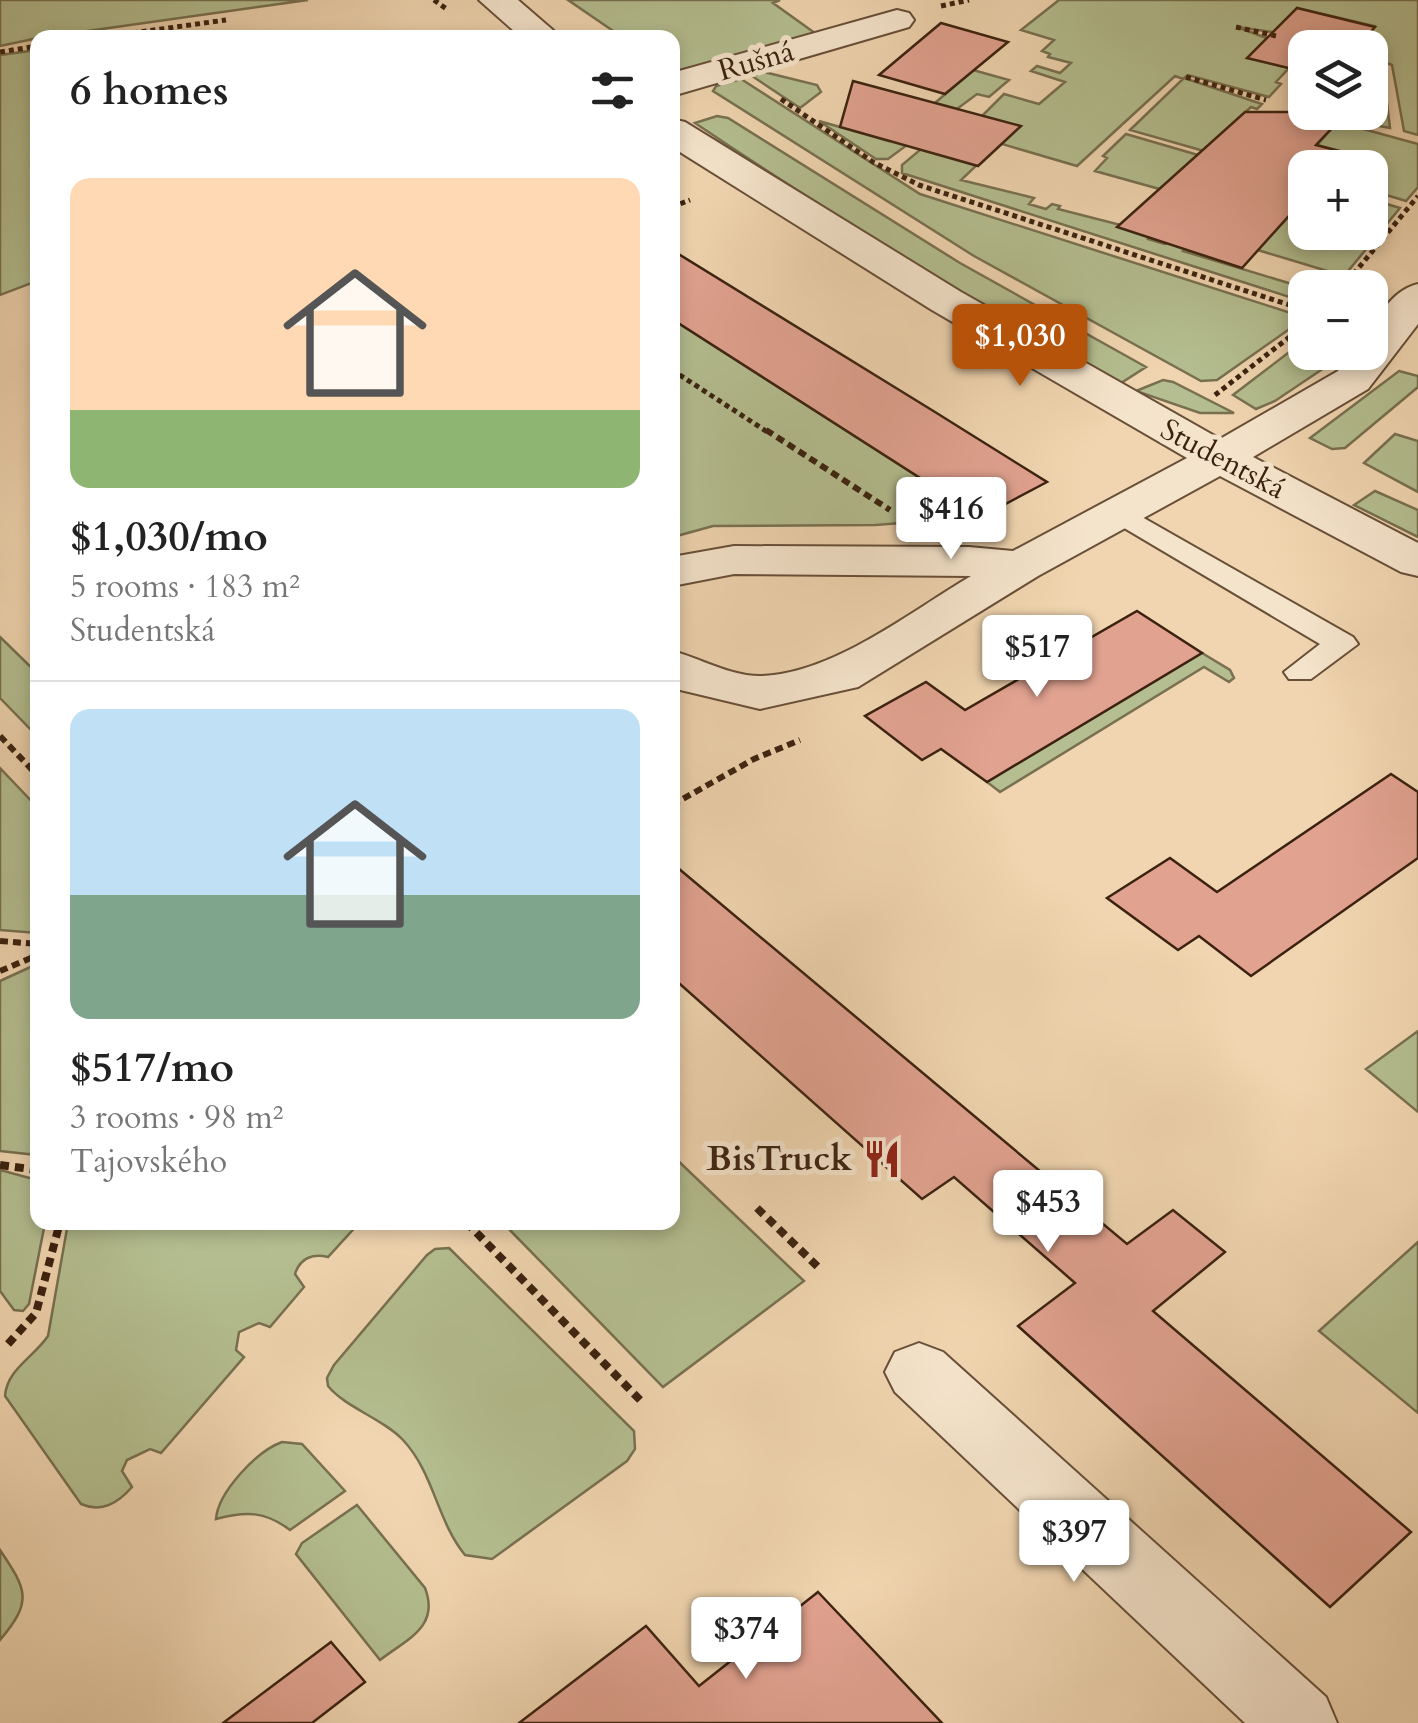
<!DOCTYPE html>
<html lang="en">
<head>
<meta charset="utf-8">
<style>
	:root { --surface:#fff; --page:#f2f2f2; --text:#222; --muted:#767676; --line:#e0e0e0; --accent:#b45309 }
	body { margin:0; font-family:Cardo,serif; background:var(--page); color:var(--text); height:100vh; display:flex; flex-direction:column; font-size:38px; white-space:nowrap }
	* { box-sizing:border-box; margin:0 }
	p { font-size:32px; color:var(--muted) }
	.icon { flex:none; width:55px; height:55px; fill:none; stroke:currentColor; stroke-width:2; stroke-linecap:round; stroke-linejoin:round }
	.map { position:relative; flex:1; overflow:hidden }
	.panel { position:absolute; left:30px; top:30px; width:650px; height:1200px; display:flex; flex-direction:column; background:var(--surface); border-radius:20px; box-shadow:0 5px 15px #0003 }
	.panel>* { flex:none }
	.fabs { position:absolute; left:1288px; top:30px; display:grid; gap:20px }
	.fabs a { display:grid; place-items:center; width:100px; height:100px; border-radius:20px; background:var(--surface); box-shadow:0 5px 15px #0003; font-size:50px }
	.price { position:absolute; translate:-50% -85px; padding:0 22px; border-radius:10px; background:#fff; color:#222; font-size:32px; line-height:65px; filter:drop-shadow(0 2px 5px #0008) }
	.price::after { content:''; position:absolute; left:50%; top:60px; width:30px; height:22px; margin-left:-15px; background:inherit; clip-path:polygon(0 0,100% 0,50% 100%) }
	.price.selected { background:var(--accent); color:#fff }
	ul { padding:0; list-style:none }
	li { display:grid; align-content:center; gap:20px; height:530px; padding:0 40px }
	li+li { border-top:2px solid var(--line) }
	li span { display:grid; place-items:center; height:310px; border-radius:20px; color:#555 }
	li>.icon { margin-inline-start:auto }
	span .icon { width:180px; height:180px; fill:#fffc; stroke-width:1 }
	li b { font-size:42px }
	h2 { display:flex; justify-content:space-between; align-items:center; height:120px; padding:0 40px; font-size:42px }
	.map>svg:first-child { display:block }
	.green { fill:#b4be90; stroke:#787050; stroke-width:2.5 }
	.building { fill:#e1a290; stroke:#3b2210; stroke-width:2.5 }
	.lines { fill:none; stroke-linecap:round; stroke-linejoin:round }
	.service-casing { stroke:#684f38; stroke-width:4 }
	.minor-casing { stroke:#684f38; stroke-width:4 }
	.path-far2 { stroke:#3b2210; stroke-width:5; stroke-dasharray:5 4; stroke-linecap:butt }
	.path-far1 { stroke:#3b2210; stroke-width:6; stroke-dasharray:8 5; stroke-linecap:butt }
	.path { stroke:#3b2210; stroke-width:8; stroke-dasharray:9 6; stroke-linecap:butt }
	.service { fill:#f5e4cc; fill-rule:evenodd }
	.minor { fill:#f5e4cc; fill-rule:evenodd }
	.labels { text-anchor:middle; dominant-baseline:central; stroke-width:10; stroke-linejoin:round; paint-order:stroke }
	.far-street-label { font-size:30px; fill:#3b2210; stroke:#f5e4cc }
	.poi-label { font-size:35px; font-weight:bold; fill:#3b2210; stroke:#f5e4cc; text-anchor:end }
</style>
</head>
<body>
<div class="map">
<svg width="1418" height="1723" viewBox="0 0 1418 1723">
	<rect width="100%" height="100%" fill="#f0d5b0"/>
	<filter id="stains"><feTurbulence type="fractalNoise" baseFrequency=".002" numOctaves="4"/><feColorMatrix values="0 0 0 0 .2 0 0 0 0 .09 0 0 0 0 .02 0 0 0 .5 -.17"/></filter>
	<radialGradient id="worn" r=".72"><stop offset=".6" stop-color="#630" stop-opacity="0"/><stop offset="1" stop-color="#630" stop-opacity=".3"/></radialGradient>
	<path class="green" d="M0,0H308L38,38L0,46Z
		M568,0H780L773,3L826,41L685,81L673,72L672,38L622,37Z
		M1059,0H1418V135L1404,131L1392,65L1374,58L1378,53L1370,48L1356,47L1374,26L1297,8L1279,33L1237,27L1272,40L1267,45L1261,44L1248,58L1289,68L1276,82L1281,84L1269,97L1188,75L1184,78L1262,104L1257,109L1251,107L1235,122L1267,169L1130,130L1183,79L1175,76L1077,166L1002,144L982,116L1004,94L1039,104L1065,82L1031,71L1037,66L1060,73L1071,63L1048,57L1050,54L1042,51L1054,40L1021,30Z
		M37,50V281L0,295V55Z
		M1370,62L1383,70L1390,128L1368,124L1372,118L1352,113L1370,112Z
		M973,70L1009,80L989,97L977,94L957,109L935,103Z
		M764,72L817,85L821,92L800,108L752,76Z
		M741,79L920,194L1294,314L1300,319L1298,323L1217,380L1201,381L974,256L713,91L716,86Z
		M717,116L728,118L960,263L1146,367L1121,383C974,303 833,216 695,123Z
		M819,121L889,141L896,135L907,145L888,159H876Z
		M1338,122L1418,144V187L1406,201L1370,190V168L1367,167L1372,160L1317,145Z
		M1126,134L1198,155L1199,200L1095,171L1107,158L1103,156Z
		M921,149L980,162L961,180L1034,198L1029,204L1046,209L1052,204L1060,206L1058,209L1152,233L1148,239L1165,244L1171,239L1188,244L1183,251L1305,288V302L902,173V165Z
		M1370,199L1400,208L1344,276L1251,248L1274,232L1291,214L1305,218V232H1370Z
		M672,319L981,517L875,525L713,526L673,537Z
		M1305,340V352L1322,353L1336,360L1275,401L1256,409L1233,395Z
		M1399,371L1418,376V387L1345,448L1332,449L1310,438Z
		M1163,380L1173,382L1234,413H1200L1136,391Z
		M1395,434L1418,441V492L1364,463Z
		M1375,491L1418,510V537L1354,505Z
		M0,637L37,673V736L0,698Z
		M1202,653L1230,670L1234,678L1229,682L1204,667L1000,792L987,782Z
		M0,768L37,807V933L0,930Z
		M37,964V1155L0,1151V981Z
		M1418,1031V1112L1366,1069Z
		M673,1156L804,1281L663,1387L503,1223L672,1222Z
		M0,1170L37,1180L38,1222L45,1223L29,1304L23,1311L14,1310L0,1291Z
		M68,1223V1222L359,1223L328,1257C313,1253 300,1258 295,1274L304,1287L270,1327L259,1323L239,1332L236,1350L244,1357L161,1453L150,1449L127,1460L122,1471L132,1487C118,1503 102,1513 81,1504L5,1396C7,1369 34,1357 48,1336Z
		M1418,1242V1413L1319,1331Z
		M449,1248L634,1431L635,1449L627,1461L492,1559L465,1555C437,1521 434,1473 403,1440C382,1418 346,1408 328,1386L327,1378L334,1365L427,1255L435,1249Z
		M282,1442L302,1444L345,1491L290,1530C265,1511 246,1511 216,1519C218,1492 257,1451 282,1442Z
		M357,1505L425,1588C440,1627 407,1639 380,1660L296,1554L302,1543Z
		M0,1550C27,1590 33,1601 0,1640Z"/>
	<path class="building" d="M1297,8L1375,27L1356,48H1305V72L1247,58Z
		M941,23L1008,42L945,94L879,75Z
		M853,81L1021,126L978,166L840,127Z
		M1245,112H1347L1316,145L1347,153L1333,168H1305V198L1242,268L1117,227Z
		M672,250L935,412L1047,482L981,517L672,319Z
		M1137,611L1202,653L987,782L941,749L922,760L865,716L926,682L965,710Z
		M1391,774L1418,792V858L1251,976L1199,936L1178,950L1107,898L1170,858L1217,892Z
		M672,863L1127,1244L1173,1210L1225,1252L1153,1311L1411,1532L1330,1607L1018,1326L1075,1283L954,1177L922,1199L672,977Z
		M818,1592L942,1723H519L646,1626L699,1686Z
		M331,1642L365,1682L312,1723H223Z"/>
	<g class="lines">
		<g class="service-casing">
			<path id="service" d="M1119,504L1353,637L1358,644L1311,679H1289L1284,672L1320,644L1109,519L1104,513L1109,507Z"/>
		</g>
		<g class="minor-casing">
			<path id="minor" d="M479,0H518L562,38H522Z
				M897,10L909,13L914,20L909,27L672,96V73Z
				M672,119L685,122L961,292L1220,439L1338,371L1352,352H1370C1370,325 1389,291 1418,284V324L1368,389L1253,457L1418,543V576L1401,572L1220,476L1038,576L858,687L760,709L672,688V651C700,658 731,677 762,676C834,673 910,612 971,576L734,574L672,586V557L734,546L969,547L1013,551L1187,458L932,310L672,147Z
				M919,1343L943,1352L1326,1697L1337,1723H1245L895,1392L885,1372L895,1352Z"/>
		</g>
		<path class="path-far2" d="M434,0L448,10
			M941,6L969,0
			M1236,27L1276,36
			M97,38L226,20
			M0,52L38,46
			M1186,77L1266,100
			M781,99L873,162L919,185L1305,310
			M672,207L690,200
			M1342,288L1418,196
			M672,370L769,433
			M1215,395L1305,325"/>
		<path class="path-far1" d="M766,430L890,510
			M0,736L38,776
			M672,805L754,759L800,740
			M0,941L38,944
			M0,971L38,955"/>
		<path class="path" d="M0,1165L38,1170
			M757,1208L820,1269
			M466,1222L642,1402
			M8,1344L36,1313L60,1222"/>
		<use href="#service" class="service"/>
		<use href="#minor" class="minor"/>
	</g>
	<defs>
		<g id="restaurant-bare" transform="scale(3)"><path d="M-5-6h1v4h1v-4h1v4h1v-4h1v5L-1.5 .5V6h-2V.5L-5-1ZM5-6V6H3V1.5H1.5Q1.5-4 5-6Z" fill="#8f2418" stroke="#f5e4cc" stroke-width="2.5" paint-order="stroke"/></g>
	</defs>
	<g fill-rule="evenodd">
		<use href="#restaurant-bare" x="882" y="1159"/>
	</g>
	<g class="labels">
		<g class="far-street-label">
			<text transform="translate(756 61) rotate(-16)">Rušná</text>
			<text transform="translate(1223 459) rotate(28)">Studentská</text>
		</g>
		<g class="poi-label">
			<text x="852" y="1159">BisTruck</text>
		</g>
	</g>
	<rect width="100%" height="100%" filter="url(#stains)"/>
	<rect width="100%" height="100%" fill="url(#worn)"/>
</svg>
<div class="fabs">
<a><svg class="icon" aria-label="layers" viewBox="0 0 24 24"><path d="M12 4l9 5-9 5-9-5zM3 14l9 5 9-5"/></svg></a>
<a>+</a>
<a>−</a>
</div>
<b class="price selected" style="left:1020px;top:389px">$1,030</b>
<b class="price" style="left:951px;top:562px">$416</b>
<b class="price" style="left:1037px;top:700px">$517</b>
<b class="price" style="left:1048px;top:1255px">$453</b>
<b class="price" style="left:1074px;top:1585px">$397</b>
<b class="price" style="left:746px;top:1682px">$374</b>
<section class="panel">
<h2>6 homes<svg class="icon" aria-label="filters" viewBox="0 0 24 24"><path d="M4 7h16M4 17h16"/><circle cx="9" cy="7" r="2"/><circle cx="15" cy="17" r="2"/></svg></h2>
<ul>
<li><span style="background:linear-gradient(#ffd9b3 75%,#8fb573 0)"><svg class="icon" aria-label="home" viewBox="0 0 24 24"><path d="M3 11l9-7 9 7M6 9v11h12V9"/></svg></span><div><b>$1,030/mo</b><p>5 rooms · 183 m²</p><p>Studentská</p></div></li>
<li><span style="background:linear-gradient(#bfe0f5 60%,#7fa58c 0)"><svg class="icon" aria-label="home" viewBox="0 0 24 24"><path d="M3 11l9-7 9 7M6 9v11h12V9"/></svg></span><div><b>$517/mo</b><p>3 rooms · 98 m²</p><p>Tajovského</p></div></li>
</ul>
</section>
</div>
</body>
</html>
